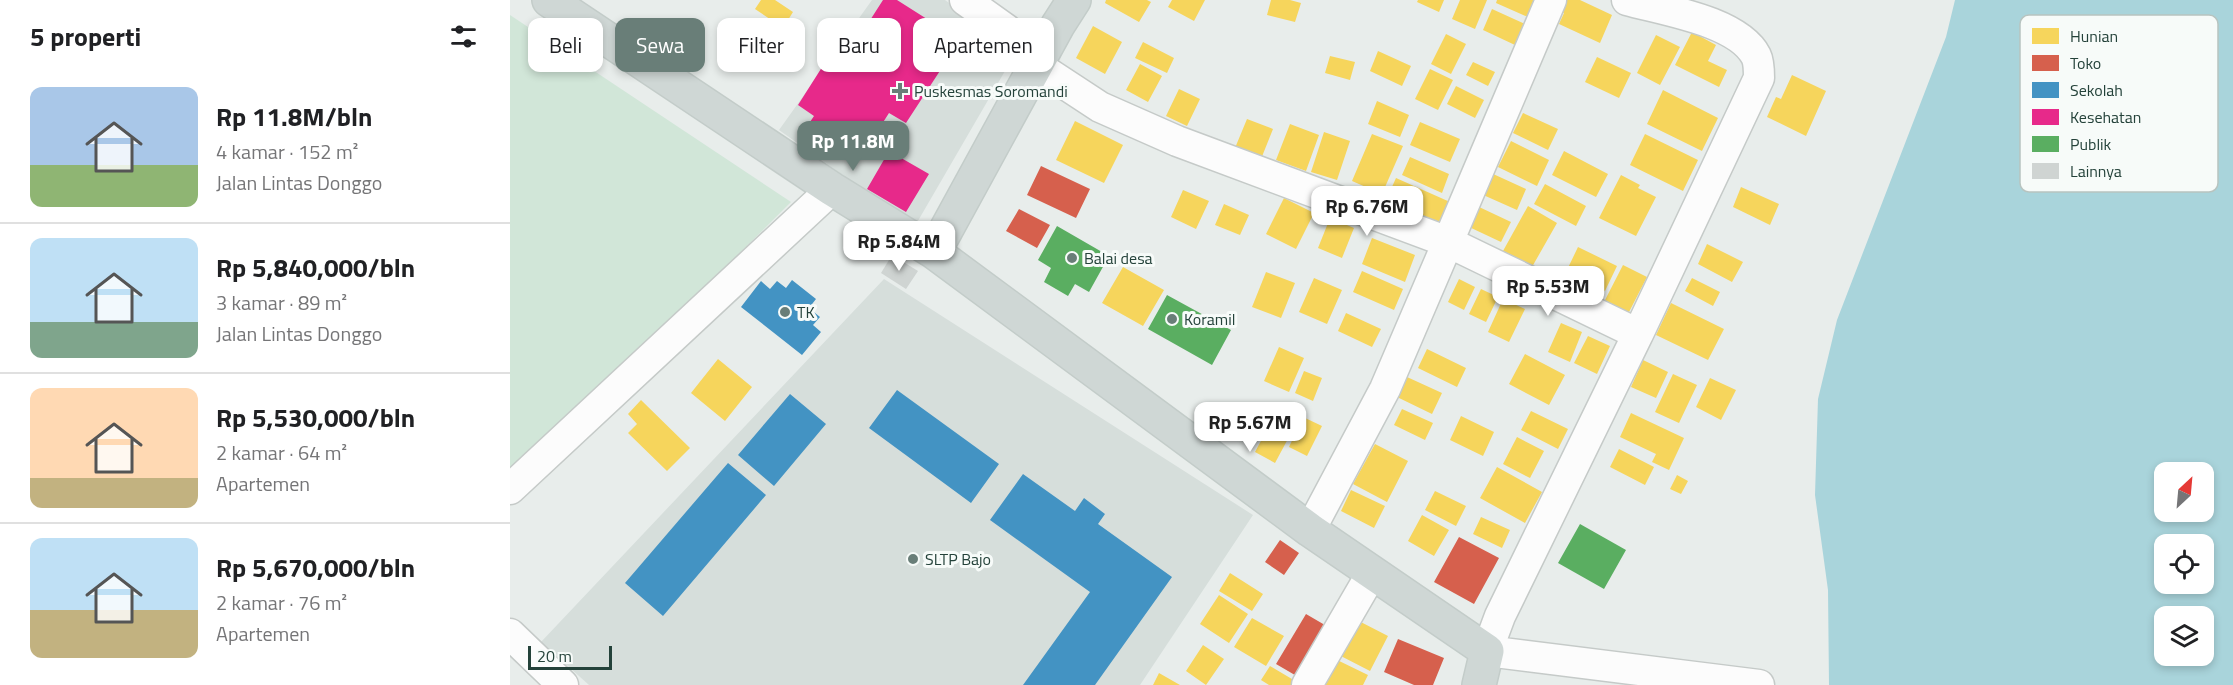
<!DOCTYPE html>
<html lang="id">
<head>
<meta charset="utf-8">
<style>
	:root { --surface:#fff; --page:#f6f6f6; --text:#202124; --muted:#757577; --line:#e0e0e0; --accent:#697e78 }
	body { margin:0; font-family:"Titillium Web",sans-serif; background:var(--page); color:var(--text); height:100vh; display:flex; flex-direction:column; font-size:22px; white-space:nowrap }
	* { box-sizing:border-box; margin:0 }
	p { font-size:20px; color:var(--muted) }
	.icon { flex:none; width:33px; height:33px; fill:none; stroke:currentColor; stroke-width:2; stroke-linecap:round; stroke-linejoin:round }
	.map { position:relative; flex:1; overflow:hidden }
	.side { display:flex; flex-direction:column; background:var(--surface); width:510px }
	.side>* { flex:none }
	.banner { position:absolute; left:18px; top:18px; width:570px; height:54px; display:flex; gap:12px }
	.needle { width:39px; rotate:26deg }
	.buttons { position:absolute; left:1644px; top:462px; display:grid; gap:12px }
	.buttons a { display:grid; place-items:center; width:60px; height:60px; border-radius:12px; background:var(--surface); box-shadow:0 3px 9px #0003; font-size:30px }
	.scale { position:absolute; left:18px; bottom:15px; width:84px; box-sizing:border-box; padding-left:6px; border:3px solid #24423a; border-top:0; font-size:16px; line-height:21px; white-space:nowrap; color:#24423a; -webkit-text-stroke:4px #f7fbf9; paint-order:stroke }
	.price { position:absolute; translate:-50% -51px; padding:0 14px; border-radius:12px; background:#fff; color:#222; font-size:20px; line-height:39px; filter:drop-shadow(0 2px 3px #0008) }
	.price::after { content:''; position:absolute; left:50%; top:36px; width:18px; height:14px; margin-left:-9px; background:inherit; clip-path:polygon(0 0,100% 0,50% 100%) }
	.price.current { background:var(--accent); color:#fff }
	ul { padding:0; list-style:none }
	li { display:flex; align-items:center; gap:18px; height:150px; padding:0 30px }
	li+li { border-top:2px solid var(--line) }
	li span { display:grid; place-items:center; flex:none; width:168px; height:120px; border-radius:12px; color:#555 }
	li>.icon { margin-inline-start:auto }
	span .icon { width:72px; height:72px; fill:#fffc; stroke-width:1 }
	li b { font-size:26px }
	h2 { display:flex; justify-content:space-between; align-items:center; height:72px; padding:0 30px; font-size:26px }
	.pill { padding:0 21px; border-radius:12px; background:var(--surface); box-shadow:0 3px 9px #0003; font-size:21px; line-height:54px }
	.pill.current { background:var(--accent); color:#fff }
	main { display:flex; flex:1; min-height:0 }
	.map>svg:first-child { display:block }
	.built { fill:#d6dedb }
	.green { fill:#d1e6d8 }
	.water { fill:#a9d4db; fill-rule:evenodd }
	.homes { fill:#f6d55c }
	.shops { fill:#d6604d }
	.schools { fill:#4393c3 }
	.health { fill:#e7298a }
	.public { fill:#5aae61 }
	.building { fill:#cfd4d2 }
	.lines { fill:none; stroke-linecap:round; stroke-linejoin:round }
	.minor-casing { stroke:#c5cac8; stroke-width:33 }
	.major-casing { stroke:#c3ccc9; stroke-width:36 }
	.minor { stroke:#fcfcfc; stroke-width:30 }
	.major { stroke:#cfd7d5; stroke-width:33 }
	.poi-dot { fill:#697e78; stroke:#f7fbf9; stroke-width:2 }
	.labels { text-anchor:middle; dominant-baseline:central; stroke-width:6; stroke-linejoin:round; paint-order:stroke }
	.poi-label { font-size:16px; fill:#24423a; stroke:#f7fbf9; text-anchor:start }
	.key { fill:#f7fbf9; stroke:#b8c4c0; stroke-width:1.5 }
	.key-label { font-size:16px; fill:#24423a }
</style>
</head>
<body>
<main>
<section class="side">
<h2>5 properti<svg class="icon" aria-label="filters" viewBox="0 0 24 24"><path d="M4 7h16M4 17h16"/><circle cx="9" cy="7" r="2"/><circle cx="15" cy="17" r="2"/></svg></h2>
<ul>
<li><span style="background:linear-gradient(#a9c7e8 65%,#8fb573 0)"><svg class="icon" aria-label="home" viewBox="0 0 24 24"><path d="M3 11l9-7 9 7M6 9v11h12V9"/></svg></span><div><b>Rp 11.8M/bln</b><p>4 kamar · 152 m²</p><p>Jalan Lintas Donggo</p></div></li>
<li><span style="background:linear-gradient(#bfe0f5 70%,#7fa58c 0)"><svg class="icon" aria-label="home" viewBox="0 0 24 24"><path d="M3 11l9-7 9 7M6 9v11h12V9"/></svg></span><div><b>Rp 5,840,000/bln</b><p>3 kamar · 89 m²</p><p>Jalan Lintas Donggo</p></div></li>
<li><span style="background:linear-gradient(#ffd9b3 75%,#c2b280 0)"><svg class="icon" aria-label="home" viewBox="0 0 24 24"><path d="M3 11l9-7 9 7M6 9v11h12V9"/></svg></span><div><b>Rp 5,530,000/bln</b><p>2 kamar · 64 m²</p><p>Apartemen</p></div></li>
<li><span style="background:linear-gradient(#bfe0f5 60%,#c2b280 0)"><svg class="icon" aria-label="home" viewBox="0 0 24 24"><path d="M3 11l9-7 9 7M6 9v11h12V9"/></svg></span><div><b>Rp 5,670,000/bln</b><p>2 kamar · 76 m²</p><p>Apartemen</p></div></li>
</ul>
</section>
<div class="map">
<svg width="1723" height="685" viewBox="0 0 1723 685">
	<rect width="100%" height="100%" fill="#e8edeb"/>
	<path class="built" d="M362,0H435L506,52L405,226L269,130Z
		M374,279L743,515L630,685H79L31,642Z"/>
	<path class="green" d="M0,15L281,202L0,482Z"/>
	<path class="water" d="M1445,0H1723V685H1319L1318,590L1305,495L1308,399L1327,320L1436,37ZM1654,472H1694V512H1654ZM1654,544H1694V584H1654ZM1654,616H1694V656H1654Z"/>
	<path class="homes" d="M251,0H265L283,12L273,28L245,9Z
		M596,0H637L641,2L629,22L595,3Z
		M662,0H695L684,21L658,7Z
		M761,0H780L791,3L785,22L757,15Z
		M908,0H934L929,12L907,2Z
		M950,0H977L965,29L942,19Z
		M987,0H1026L1018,17L986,3Z
		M1054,0H1070L1102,15L1090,43L1049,24L1054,13L1049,11Z
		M982,9L1015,24L1005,45L973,30Z
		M248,21L269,33L252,64L231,53Z
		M583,26L612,42L595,74L566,58Z
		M1182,32L1206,45L1198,61L1217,70L1209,87L1165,65Z
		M936,34L956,44L941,74L921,64Z
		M1146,35L1170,47L1150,85L1127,73Z
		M633,42L664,58L657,73L625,58Z
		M868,51L901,66L892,86L860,71Z
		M820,56L845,62L840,80L815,73Z
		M1087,57L1121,73L1109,98L1075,82Z
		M963,62L985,72L978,86L956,75Z
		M630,64L652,76L638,102L616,90Z
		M920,69L943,80L928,110L905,99Z
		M1282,75L1316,91L1296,136L1257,117L1266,97L1271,99Z
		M946,86L974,100L965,118L937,104Z
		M669,89L690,99L677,126L656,116Z
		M1153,90L1208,118L1192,151L1137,124Z
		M867,101L899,115L890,137L858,124Z
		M1013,113L1048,129L1038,150L1003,133Z
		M737,119L763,129L751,159L725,148Z
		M565,121L613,145L594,183L546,160Z
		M910,122L950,139L940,162L900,145Z
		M780,124L809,135L796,171L766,160Z
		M814,132L840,141L827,180L801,172Z
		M862,134L893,146L872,194L842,181Z
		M1135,134L1188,160L1173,191L1120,165Z
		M1001,141L1039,160L1027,186L988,167Z
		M1054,151L1098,174L1086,197L1042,175Z
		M900,157L939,174L932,193L892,175Z
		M981,173L1016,189L1007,210L971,194Z
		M1111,175L1130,185L1128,188L1146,197L1126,236L1089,218Z
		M886,178L940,202L930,223L924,220L921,226L872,209Z
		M1035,184L1076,206L1066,226L1024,204Z
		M1231,187L1269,204L1260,225L1223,207Z
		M673,190L699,201L686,229L661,217Z
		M774,198L804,213L786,249L756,234Z
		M714,204L739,215L730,235L705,225Z
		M967,206L1001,222L991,242L957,226Z
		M1018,206L1047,223L1022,267L993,251Z
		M820,218L844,228L832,258L808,248Z
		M862,238L905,255L895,282L852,264Z
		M1197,244L1233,262L1222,282L1188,264Z
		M1068,247L1107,266L1095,291L1056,272Z
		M1113,265L1137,277L1118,314L1094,302Z
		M613,267L654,290L633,326L592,303Z
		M852,271L893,289L884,310L843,292Z
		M756,272L785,283L771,318L742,307Z
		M804,278L832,290L817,324L789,312Z
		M1182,278L1210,292L1203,306L1175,291Z
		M949,279L965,287L954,310L938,302Z
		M971,289L988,297L976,322L959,314Z
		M993,299L1015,309L999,342L978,332Z
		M1161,303L1214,329L1198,360L1146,335Z
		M836,313L871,329L862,347L828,331Z
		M1051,323L1072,332L1060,362L1038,352Z
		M1078,336L1100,346L1087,374L1064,363Z
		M769,347L794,358L779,392L754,381Z
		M917,349L956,368L947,387L908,368Z
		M1015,354L1055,375L1039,405L999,384Z
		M208,359L242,387L215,421L181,393Z
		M1133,360L1158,372L1146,398L1121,387Z
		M794,371L812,378L803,401L785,393Z
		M1163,374L1187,385L1169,423L1145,412Z
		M897,377L932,393L922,414L887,397Z
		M1200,378L1226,390L1211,420L1186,407Z
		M131,400L180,448L157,471L118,433L127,424L118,414Z
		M892,409L923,423L915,440L884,425Z
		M767,411L787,422L765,463L745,452Z
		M1021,411L1058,429L1048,449L1011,430Z
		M1121,413L1174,438L1159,470L1142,462L1146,454L1110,437Z
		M951,416L984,432L973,456L940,440Z
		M793,417L812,426L797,456L779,447Z
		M1007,437L1034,451L1020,478L993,464Z
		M865,444L898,461L877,502L843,484Z
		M1109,449L1144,467L1135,485L1100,467Z
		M987,467L1032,492L1015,523L970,498Z
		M1167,475L1178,481L1171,494L1160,489Z
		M841,490L875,506L864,528L831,511Z
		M925,491L956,506L946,526L915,510Z
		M912,515L939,530L924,556L898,541Z
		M971,517L1000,530L992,548L963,534Z
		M720,573L753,594L742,611L709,591Z
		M709,595L738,614L719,643L690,624Z
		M742,618L774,636L756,666L724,647Z
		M843,618L878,636L860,671L825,653Z
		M693,645L714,659L696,685L676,671Z
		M821,657L858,675L853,685H807Z
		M760,666L787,682L785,685H759L751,680Z
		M649,673L670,685H643Z"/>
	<path class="shops" d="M531,166L580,189L566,218L517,195Z
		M509,209L540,225L527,248L496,231Z
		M949,537L989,558L964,604L924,582Z
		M770,540L789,553L774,575L755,562Z
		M796,614L820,628L790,678L766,664Z
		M888,639L934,658L923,685H904L874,672Z"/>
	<path class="schools" d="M282,280L306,299L299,308L310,317L303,325L311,332L292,355L231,307L251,281L260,289L267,281L276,288Z
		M387,390L489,464L461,503L359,428Z
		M280,394L316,424L264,486L228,455Z
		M218,463L256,495L153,616L115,583Z
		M513,474L565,511L574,498L595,514L588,524L662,577L585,685H513L580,592L480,520Z"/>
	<path class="health" d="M373,0H387L450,40L396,123L379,113L356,149L334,134L326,147L296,128L304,116L288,105L335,31L348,39Z
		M379,151L419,174L396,212L357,189Z"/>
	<path class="public" d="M547,226L599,256L579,292L565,284L558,296L534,282L541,268L528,260Z
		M657,295L721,330L702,365L638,329Z
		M1070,524L1116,550L1094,589L1048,563Z"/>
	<path class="building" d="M382,255L408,271L396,289L371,273Z"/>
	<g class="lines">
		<g class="minor-casing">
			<path id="minor" d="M455,0L532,55
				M1117,0C1153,10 1228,21 1246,56C1249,62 1249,71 1249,78L1128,334
				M526,65L590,107L667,141L938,242L1041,0
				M0,489L322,189
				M800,530L875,389L938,242L1128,334L990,616L977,651L1249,685
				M0,634L53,685
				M797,685L862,573"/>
		</g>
		<g class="major-casing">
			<path id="major" d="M39,0L322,189L424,252L548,25L564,0
				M424,252L800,530L977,651L969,685"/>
		</g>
		<use href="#minor" class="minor"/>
		<use href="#major" class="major"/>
	</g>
	<g class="poi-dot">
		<path d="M387 82h6v6h6v6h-6v6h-6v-6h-6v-6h6z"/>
		<circle cx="562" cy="258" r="6"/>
		<circle cx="275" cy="312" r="6"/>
		<circle cx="662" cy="319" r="6"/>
		<circle cx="403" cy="559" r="6"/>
	</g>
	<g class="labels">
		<g class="poi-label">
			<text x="404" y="91">Puskesmas Soromandi</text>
			<text x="574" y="258">Balai desa</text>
			<text x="287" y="312">TK</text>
			<text x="674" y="319">Koramil</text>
			<text x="415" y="559">SLTP Bajo</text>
		</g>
	</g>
	<rect x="1510" y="15" width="198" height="177" rx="9" class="key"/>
	<rect x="1522" y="28" width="27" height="16" fill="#f6d55c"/>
	<rect x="1522" y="55" width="27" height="16" fill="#d6604d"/>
	<rect x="1522" y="82" width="27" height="16" fill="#4393c3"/>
	<rect x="1522" y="109" width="27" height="16" fill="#e7298a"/>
	<rect x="1522" y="136" width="27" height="16" fill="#5aae61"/>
	<rect x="1522" y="163" width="27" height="16" fill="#cfd4d2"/>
	<g class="key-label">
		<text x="1560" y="42">Hunian</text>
		<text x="1560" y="69">Toko</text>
		<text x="1560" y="96">Sekolah</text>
		<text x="1560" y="123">Kesehatan</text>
		<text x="1560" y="150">Publik</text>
		<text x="1560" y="177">Lainnya</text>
	</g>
</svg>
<div class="buttons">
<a><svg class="needle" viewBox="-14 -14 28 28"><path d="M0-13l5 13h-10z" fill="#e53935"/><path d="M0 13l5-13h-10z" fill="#757577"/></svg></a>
<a><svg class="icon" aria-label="locate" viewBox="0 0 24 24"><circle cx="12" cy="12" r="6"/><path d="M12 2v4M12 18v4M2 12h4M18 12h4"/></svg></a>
<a><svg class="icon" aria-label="layers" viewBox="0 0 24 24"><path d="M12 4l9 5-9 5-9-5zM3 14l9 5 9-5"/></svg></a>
</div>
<div class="scale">20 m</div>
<b class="price current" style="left:343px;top:172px">Rp 11.8M</b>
<b class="price" style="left:857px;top:237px">Rp 6.76M</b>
<b class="price" style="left:389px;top:272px">Rp 5.84M</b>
<b class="price" style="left:1038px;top:317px">Rp 5.53M</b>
<b class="price" style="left:740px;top:453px">Rp 5.67M</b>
<div class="banner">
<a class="pill">Beli</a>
<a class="pill current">Sewa</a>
<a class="pill">Filter</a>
<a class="pill">Baru</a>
<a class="pill">Apartemen</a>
</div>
</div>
</main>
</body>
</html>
